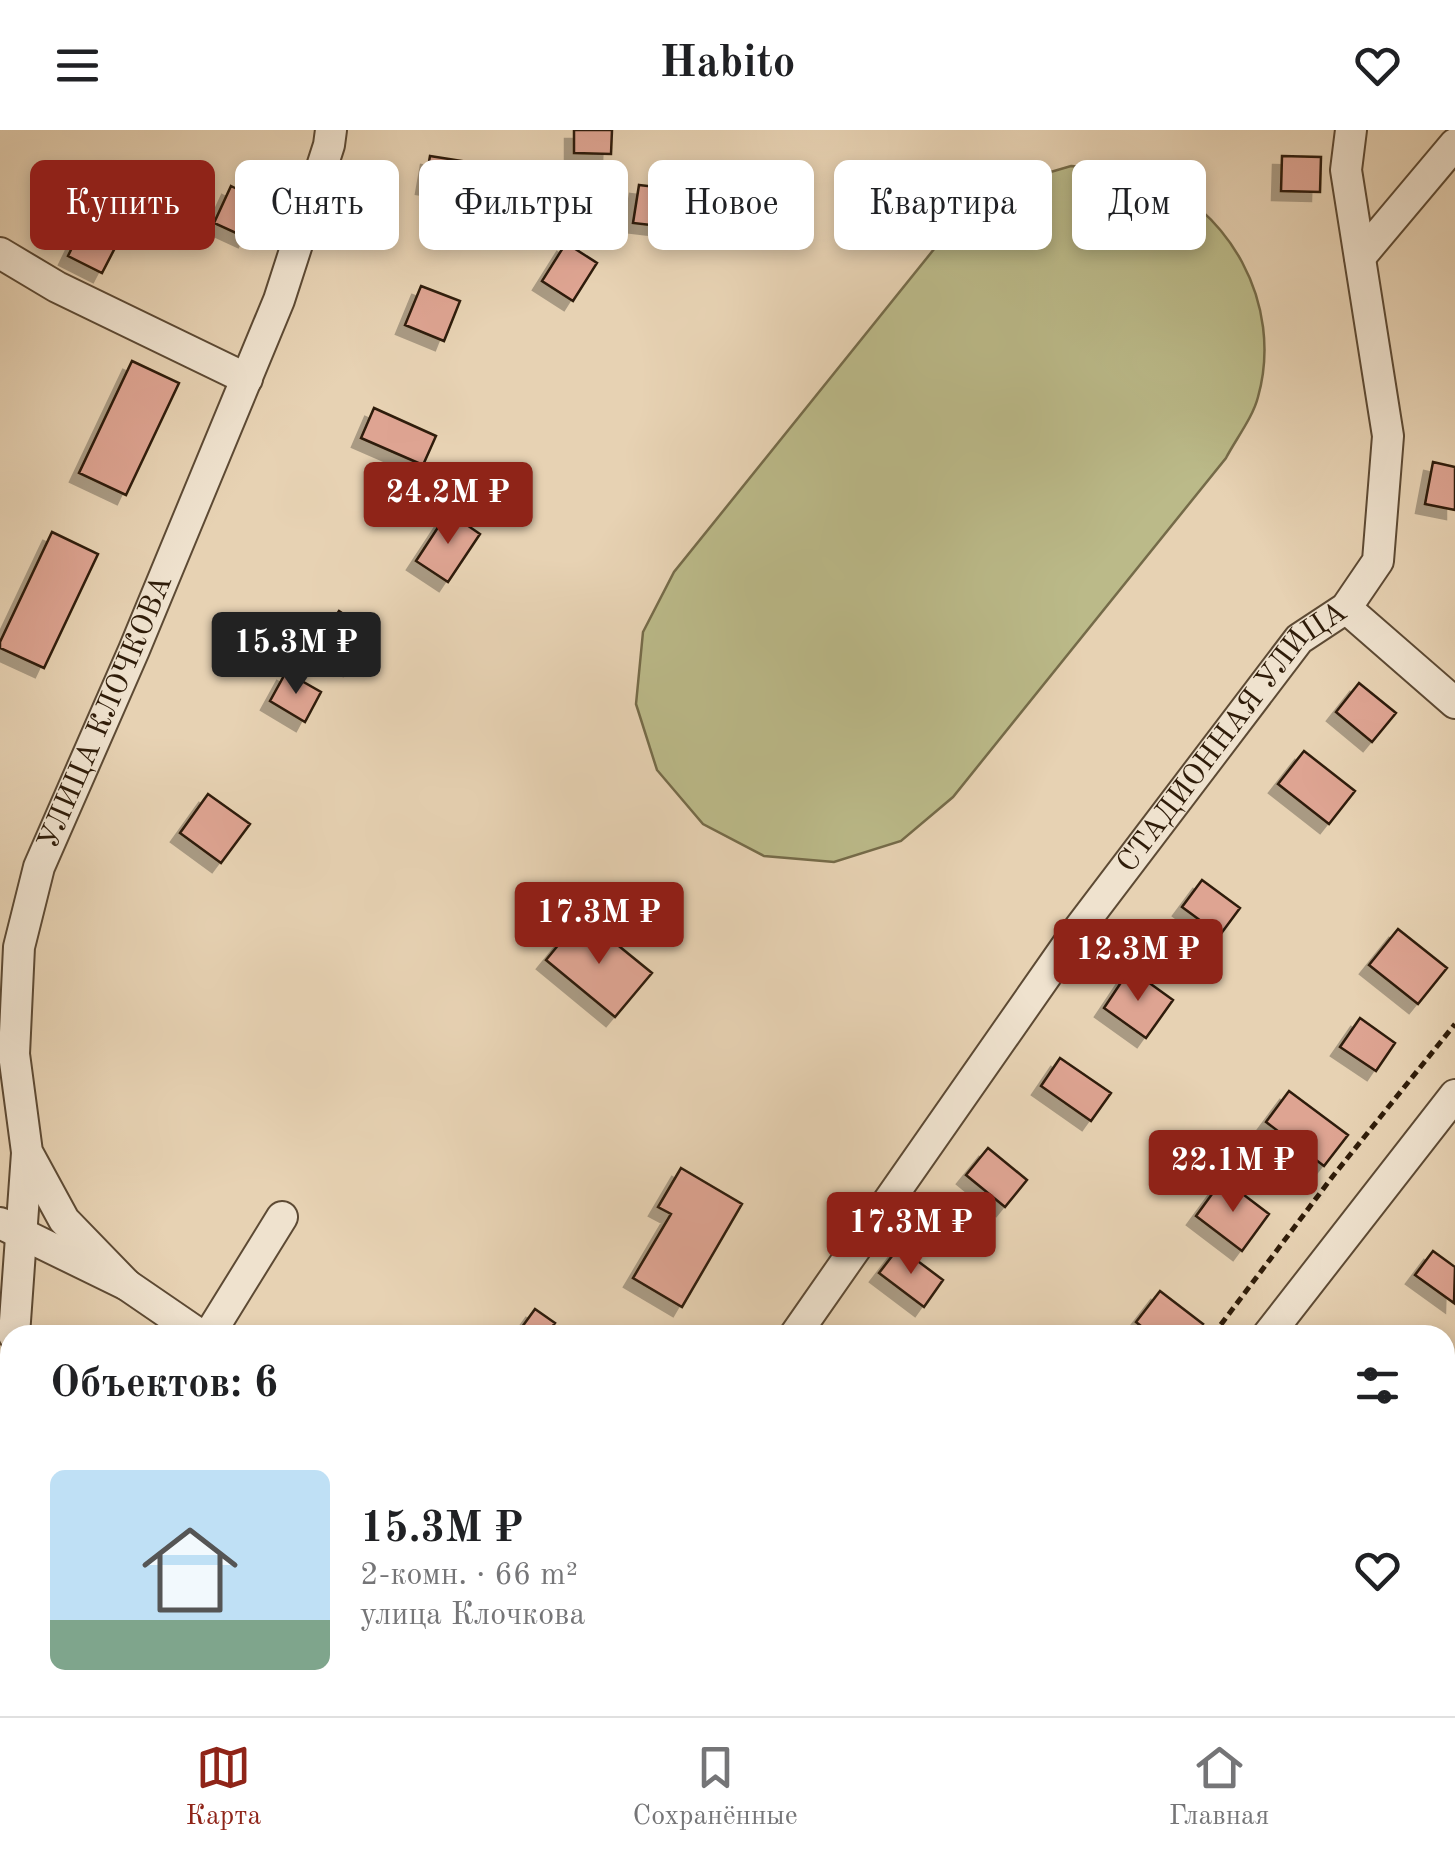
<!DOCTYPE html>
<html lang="ru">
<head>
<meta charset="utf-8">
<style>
	:root { --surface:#fff; --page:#f2f2f2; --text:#202124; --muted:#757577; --line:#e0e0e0; --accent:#8f2418 }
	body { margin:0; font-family:"Old Standard TT",serif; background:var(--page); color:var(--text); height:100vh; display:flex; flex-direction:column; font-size:38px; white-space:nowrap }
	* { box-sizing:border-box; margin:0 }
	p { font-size:32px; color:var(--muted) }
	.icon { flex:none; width:55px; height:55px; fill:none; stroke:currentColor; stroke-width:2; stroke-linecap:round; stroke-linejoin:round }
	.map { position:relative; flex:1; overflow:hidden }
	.panel { position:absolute; left:0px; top:1195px; width:1455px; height:392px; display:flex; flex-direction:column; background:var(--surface); border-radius:30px 30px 0 0; box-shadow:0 5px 15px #0003 }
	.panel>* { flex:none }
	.guide { position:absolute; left:30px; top:30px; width:1395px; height:90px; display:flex; gap:20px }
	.price { position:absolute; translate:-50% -85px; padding:0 22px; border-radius:10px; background:var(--accent); color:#fff; font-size:32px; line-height:65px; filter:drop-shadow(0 2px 5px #0008) }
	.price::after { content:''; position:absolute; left:50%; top:60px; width:30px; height:22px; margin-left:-15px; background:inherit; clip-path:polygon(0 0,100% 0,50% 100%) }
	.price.on { background:#222; color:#fff }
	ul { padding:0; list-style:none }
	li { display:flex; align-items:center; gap:30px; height:250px; padding:0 50px }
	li+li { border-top:2px solid var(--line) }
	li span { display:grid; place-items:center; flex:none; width:280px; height:200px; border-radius:15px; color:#555 }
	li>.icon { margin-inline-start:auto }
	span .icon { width:120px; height:120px; fill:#fffc; stroke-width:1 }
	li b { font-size:42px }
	h2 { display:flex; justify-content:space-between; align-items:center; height:120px; padding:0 50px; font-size:42px }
	.tag { padding:0 35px; border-radius:15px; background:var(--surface); box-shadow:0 5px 15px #0003; font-size:35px; line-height:90px }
	.tag.on { background:var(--accent); color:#fff }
	header { display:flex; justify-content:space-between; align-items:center; height:130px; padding:0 50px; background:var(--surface); font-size:45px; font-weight:700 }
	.menu { display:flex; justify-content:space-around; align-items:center; height:140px; border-top:2px solid var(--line); background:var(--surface); font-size:28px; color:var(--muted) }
	.menu a { display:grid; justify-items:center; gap:5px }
	.menu .on { color:var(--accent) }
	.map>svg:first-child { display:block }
	.grass { fill:#bbba89; stroke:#756b49; stroke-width:2.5 }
	.building { fill:#dea492; stroke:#2f1c09; stroke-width:2.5; filter:url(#shadow) }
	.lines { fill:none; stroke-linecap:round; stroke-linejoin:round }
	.minor-casing { stroke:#5d4a34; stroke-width:34 }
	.major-casing { stroke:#2f1c09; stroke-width:41 }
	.path { stroke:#2f1c09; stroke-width:5; stroke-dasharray:8 5; stroke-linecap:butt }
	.minor { stroke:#efe2ce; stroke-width:30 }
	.major { stroke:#e4b97a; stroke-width:38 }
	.labels { text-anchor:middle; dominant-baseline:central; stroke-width:8; stroke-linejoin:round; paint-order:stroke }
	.street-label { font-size:30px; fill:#2f1c09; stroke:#efe2ce }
</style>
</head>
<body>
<header><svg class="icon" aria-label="menu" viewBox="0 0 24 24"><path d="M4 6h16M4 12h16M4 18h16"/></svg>Habito<svg class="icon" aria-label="heart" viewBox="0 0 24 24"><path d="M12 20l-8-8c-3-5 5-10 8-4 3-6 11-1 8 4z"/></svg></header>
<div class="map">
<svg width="1455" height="1586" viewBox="0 0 1455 1586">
	<defs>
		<filter id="shadow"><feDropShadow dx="-9" dy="9" stdDeviation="0" flood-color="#0004"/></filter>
	</defs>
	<rect width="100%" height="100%" fill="#e7d2b3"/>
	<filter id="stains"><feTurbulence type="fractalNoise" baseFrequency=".002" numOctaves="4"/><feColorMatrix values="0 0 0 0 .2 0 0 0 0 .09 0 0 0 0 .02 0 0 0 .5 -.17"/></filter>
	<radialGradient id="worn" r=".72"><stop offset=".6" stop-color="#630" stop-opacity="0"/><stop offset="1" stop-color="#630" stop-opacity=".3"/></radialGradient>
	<path class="grass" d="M1071,36C1092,38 1119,37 1140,44C1229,75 1284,174 1258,267C1253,287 1236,309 1226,328L953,667L901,711L834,732L764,726L703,694L657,640L636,574L643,502L674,442L947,103L1003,56Z"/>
	<path class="building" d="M574,0H612L611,24L574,23Z
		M430,26L481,34L476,63L425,55Z
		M1282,26L1321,27L1320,62L1281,61Z
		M639,55L674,59L669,97L633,93Z
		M231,56L263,72L247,108L214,93Z
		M82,97L117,114L102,143L68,126Z
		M566,113L597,133L573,171L542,151Z
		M421,156L460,171L444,211L405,195Z
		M132,231L179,253L126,365L79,343Z
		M374,278L436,306L423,335L361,308Z
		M1433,332L1455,337V380L1425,374Z
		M448,382L480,404L448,452L416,431Z
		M52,402L98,424L44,538L0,518V512Z
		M339,481L373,504L352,537L317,514Z
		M286,542L321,562L305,592L270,571Z
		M1359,553L1396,583L1372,612L1336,582Z
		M1304,621L1355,661L1329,694L1278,654Z
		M208,664L250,694L221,733L180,703Z
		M1202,750L1240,778L1220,805L1182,777Z
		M582,786L652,843L615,887L546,830Z
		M1398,799L1447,838L1418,874L1369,835Z
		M1130,839L1173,870L1146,908L1104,878Z
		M1360,888L1395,913L1376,941L1340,917Z
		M1060,928L1111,963L1091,991L1041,956Z
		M1289,961L1348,1005L1324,1036L1266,992Z
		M988,1018L1027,1050L1005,1077L966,1045Z
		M681,1038L742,1074L682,1177L633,1148L671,1084L658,1077Z
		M1223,1049L1269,1084L1242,1121L1196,1086Z
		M899,1117L943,1150L924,1177L879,1143Z
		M1433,1121L1455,1137L1454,1173L1415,1145Z
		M1160,1161L1203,1194L1194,1205H1152L1136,1192Z
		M535,1179L555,1193L546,1205H532L522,1197Z
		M740,1578H896L907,1586H737Z"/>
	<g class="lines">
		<g class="minor-casing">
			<g id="minor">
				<path d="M0,123L57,157L247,249"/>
				<path d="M1360,127L1455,14"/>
				<path d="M1346,478L1455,573"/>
				<path d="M0,1093L127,1155L200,1205"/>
				<path id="s1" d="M127,1155L64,1090L27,1022L14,924L19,817L39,737L134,520L279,170L329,15L331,0"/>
				<path d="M14,1205L27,1023"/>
				<path d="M209,1205L282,1087"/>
				<path id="s2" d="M795,1205L1075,804L1299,509L1346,478L1378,431L1388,306L1346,40L1351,0"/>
				<path d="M1268,1205L1455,965"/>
				<path d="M2,1586L10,1271"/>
				<path d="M1007,1586L1009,1578"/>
			</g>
		</g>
		<g class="major-casing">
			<path id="major" d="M1273,1578L1303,1586
				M1034,1586L1045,1578"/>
		</g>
		<path class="path" d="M1213,1205L1333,1046L1455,894"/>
		<use href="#minor" class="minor"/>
		<use href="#major" class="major"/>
	</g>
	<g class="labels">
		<g class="street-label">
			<text stroke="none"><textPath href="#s1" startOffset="625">УЛИЦА КЛОЧКОВА</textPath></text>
			<text stroke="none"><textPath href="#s2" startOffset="742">СТАДИОННАЯ УЛИЦА</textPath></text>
		</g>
	</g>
	<rect width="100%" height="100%" filter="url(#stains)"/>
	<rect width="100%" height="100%" fill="url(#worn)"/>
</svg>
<b class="price" style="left:448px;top:417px">24.2M ₽</b>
<b class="price on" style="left:296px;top:567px">15.3M ₽</b>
<b class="price" style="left:599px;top:837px">17.3M ₽</b>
<b class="price" style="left:1138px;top:874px">12.3M ₽</b>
<b class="price" style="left:1233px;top:1085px">22.1M ₽</b>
<b class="price" style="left:911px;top:1147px">17.3M ₽</b>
<div class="guide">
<a class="tag on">Купить</a>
<a class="tag">Снять</a>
<a class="tag">Фильтры</a>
<a class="tag">Новое</a>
<a class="tag">Квартира</a>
<a class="tag">Дом</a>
</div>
<section class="panel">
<h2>Объектов: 6<svg class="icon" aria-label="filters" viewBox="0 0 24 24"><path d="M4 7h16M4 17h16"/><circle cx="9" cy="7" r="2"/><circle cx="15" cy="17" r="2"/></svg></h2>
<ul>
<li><span style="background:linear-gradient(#bfe0f5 75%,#7fa58c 0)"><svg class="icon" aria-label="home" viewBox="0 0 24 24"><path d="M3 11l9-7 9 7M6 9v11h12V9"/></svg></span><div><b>15.3M ₽</b><p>2-комн. · 66 m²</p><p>улица Клочкова</p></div><svg class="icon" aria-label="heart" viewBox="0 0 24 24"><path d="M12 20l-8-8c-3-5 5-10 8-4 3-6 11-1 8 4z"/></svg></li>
</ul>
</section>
</div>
<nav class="menu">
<a class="on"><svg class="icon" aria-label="map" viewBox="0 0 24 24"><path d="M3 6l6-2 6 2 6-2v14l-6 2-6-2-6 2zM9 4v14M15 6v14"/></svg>Карта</a>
<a><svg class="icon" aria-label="saved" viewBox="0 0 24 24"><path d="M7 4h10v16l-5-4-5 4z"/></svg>Сохранённые</a>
<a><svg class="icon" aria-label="home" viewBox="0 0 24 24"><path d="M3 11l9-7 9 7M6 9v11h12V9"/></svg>Главная</a>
</nav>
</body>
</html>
